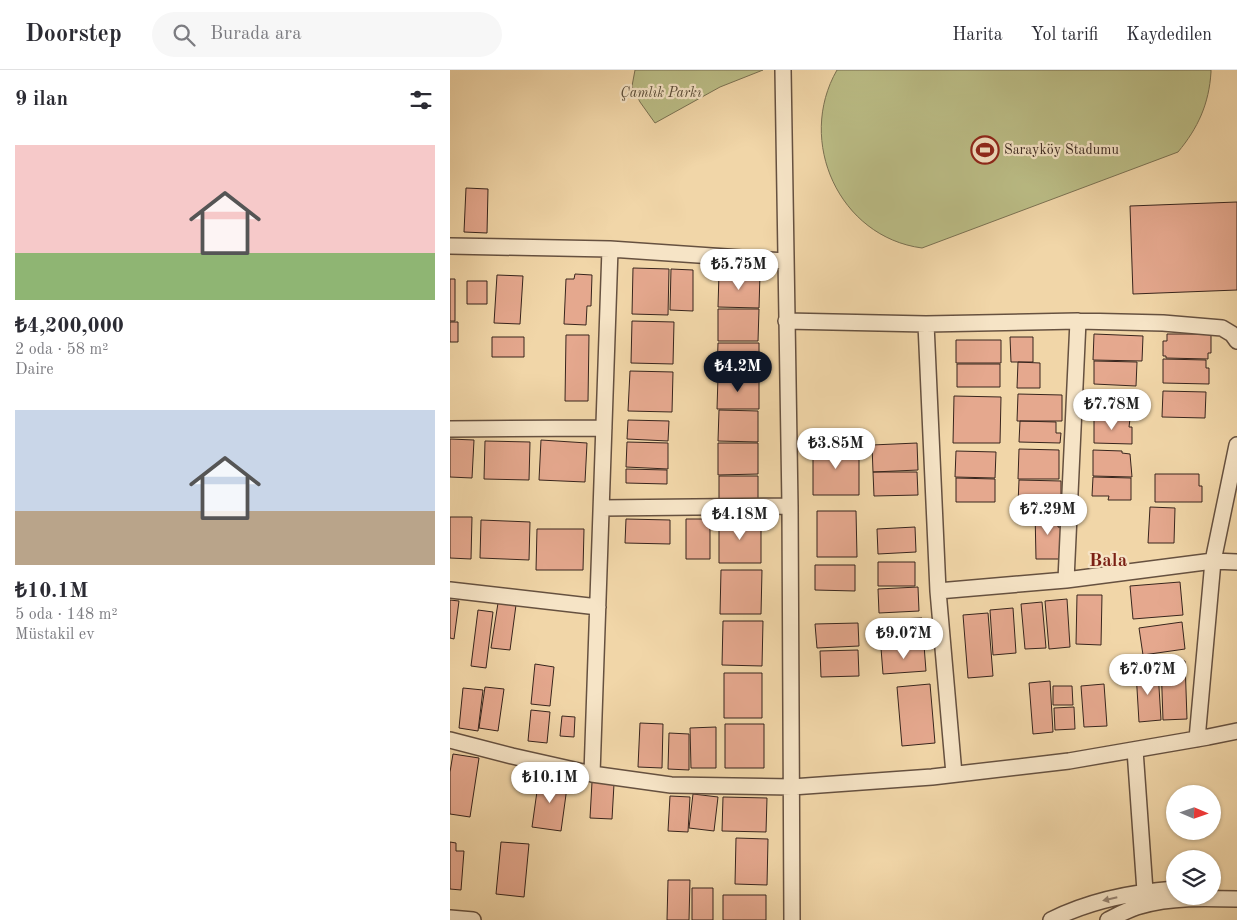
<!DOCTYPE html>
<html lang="tr">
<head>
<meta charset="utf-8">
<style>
	:root { --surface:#fff; --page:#f7f7f7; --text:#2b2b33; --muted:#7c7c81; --line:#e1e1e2; --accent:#111827 }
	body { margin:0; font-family:"Old Standard TT",serif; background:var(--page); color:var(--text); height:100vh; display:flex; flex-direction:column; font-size:19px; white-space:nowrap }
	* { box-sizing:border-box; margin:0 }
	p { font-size:16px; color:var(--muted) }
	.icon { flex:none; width:28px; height:28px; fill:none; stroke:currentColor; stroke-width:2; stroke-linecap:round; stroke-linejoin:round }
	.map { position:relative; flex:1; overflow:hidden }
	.panel { display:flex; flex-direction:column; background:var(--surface); width:450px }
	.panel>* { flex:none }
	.needle { width:32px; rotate:92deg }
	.tools { position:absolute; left:716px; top:715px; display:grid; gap:10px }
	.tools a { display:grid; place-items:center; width:55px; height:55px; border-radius:50%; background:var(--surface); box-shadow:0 1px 4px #0004; font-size:25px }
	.price { position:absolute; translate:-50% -42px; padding:0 11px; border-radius:18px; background:#fff; color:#222; font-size:16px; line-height:32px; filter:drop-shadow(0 1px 2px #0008) }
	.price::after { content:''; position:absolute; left:50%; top:30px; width:15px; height:11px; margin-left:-8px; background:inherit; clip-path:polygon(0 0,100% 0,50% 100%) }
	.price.selected { background:var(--accent); color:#fff }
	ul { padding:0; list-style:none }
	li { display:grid; align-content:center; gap:10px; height:265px; padding:0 15px }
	li span { display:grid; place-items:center; height:155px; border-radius:0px; color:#555 }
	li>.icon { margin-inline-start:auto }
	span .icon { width:90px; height:90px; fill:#fffc; stroke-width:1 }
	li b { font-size:21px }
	h2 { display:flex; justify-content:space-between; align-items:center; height:60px; padding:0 15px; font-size:21px }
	header { display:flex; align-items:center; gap:30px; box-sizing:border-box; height:70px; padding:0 25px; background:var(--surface); border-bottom:1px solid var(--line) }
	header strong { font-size:24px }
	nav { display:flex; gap:28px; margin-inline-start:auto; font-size:18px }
	.search { width:350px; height:45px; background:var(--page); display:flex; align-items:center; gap:12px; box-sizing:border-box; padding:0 18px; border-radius:28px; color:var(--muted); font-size:19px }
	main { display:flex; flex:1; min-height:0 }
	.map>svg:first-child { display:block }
	.green { fill:#bbbd86; stroke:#7a7152 }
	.building { fill:#e5a88e; stroke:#38251d }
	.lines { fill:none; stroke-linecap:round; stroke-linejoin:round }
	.street-casing { stroke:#665140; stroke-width:18 }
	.street { stroke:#f6e4c6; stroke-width:15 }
	.oneway { fill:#978472 }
	.labels { text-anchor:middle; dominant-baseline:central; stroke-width:4.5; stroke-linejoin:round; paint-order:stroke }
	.park-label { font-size:14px; font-style:italic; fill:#594b37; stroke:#f6e4c6 }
	.poi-label { font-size:14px; fill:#38251d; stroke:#f6e4c6; text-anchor:start }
	.district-label { font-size:19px; font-weight:bold; fill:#7a1f14; stroke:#f6e4c6 }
</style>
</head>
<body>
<header>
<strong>Doorstep</strong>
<div class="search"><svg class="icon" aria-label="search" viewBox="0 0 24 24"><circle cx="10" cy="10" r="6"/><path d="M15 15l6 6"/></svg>Burada ara</div>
<nav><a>Harita</a><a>Yol tarifi</a><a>Kaydedilen</a></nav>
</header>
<main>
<section class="panel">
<h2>9 ilan<svg class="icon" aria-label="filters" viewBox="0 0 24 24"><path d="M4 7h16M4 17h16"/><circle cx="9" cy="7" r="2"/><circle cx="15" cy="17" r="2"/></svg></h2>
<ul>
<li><span style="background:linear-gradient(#f6c9c9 70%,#8fb573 0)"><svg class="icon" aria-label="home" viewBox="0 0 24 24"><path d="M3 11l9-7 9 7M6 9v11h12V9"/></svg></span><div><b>₺4,200,000</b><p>2 oda · 58 m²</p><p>Daire</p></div></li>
<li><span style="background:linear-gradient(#c9d6e8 65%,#b9a48a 0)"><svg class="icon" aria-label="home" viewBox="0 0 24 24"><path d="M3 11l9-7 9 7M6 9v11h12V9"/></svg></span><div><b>₺10.1M</b><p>5 oda · 148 m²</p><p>Müstakil ev</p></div></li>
</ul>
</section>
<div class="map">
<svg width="787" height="850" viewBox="0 0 787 850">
	<rect width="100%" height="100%" fill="#f1d6a8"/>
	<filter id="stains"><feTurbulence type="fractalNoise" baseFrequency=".004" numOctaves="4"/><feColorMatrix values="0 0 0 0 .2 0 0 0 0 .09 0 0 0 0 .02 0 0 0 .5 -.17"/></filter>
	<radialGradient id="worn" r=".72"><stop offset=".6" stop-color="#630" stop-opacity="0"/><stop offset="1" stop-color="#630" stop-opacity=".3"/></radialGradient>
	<path class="green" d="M185,0H313L270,17L205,53L190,32L182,16Z
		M387,0H761V2C759,34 748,58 728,82L472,178C389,167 346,71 387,0Z"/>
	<path class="building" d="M16,118L38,119L37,163L14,162Z
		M787,132V220L683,224L680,136Z
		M183,198L219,199L218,245L182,244Z
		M221,199L243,200V241L220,240Z
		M269,203L310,204L309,238L268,237Z
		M125,204L142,205L141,236H137L136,255L114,254L116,209H124Z
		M47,205L73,206L70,254L44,253Z
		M0,209H5V251H0Z
		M17,211H37V234H17Z
		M268,239H309L308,271H268Z
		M182,251L224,252L223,294L181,293Z
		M0,252H8V272H0Z
		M644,264L693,266L692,291L643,290Z
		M717,264H761V283H758V289L716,288V286H713V271H717Z
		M116,265H139L138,331H115Z
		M42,267H74V287H42Z
		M560,267H583V292H561Z
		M506,270H551V293H506Z
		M268,273H309V305H267Z
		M713,289L756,290V298H759V314L713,313Z
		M644,291L687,292L686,316L644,314Z
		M568,292L590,293V318H567Z
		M507,294H550V317H507Z
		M180,301L223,302L222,342L178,341Z
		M268,307H309V339H267Z
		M644,321L684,322L683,348L643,347Z
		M713,321L756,322L755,348L712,347Z
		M568,324L612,325V351H567Z
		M504,326L551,327L550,373H503Z
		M269,340L308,341V372L268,371Z
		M644,347L680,349L679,357H682V374L644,373Z
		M178,350L219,351L218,371L177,369Z
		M570,351L606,352V363H611L610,373L569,372Z
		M0,369L24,370L22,408L0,407Z
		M91,370L137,373L135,412L89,410Z
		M35,371L80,372L79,410L34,409Z
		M177,372L218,373V399L176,397Z
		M268,373H308V404L268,405Z
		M467,373L468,400L423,402L422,375Z
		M363,375H409V425H363Z
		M569,379L609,380V409H568Z
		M643,380L672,381V383L680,384L682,407L643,406Z
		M506,381L546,382L545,408L505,407Z
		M176,399L217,400V414L176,413Z
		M423,402H467L468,425L424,426Z
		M705,404H749V416H752V432H705Z
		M269,406H308V429H269Z
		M643,407L681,408V430H658L659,426H642Z
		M506,408L545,409V432H506Z
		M569,410L611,411V435L568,434Z
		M700,437L725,438L724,473H698Z
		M367,441H406L407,487H367Z
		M585,441H608V457H612V489H586Z
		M0,447H22L21,489L0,488Z
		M269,448L311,449V493H269Z
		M176,449L220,450V474L175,473Z
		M236,449H260V489H236Z
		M31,450L80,452L79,490L30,488Z
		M465,457L466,482L428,484L427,459Z
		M87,459H134L133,500H86Z
		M428,492H465V516H428Z
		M365,495H405V521L365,520Z
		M271,500H312L311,544H270Z
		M730,512L733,545L683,549L680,516Z
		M468,517L469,541L429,543L428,519Z
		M627,525H652L651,575L626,574Z
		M617,529L620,577L599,579L595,531Z
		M0,530L9,531L4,569L0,568Z
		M592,532L596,578L575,579L571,534Z
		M48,533L66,535L60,580L41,578Z
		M563,538L566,583L543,585L540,540Z
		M28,540L43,542L36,598L21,596Z
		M538,543L543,606L518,608L513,545Z
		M472,548L473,574L427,575L426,550Z
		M273,551H313L312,596L272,595Z
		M732,552L735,579L693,585L689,558Z
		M408,553L409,576L367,578L365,554Z
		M474,575L476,601L433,604L431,578Z
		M408,580L409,606L371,607L370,581Z
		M735,591L737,649L713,650L711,592Z
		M85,594L104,597L100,636L81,634Z
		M708,601L711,650L689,652L686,602Z
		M274,603H312V648H274Z
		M600,611L603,662L583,664L579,613Z
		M480,614L485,673L452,676L447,617Z
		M654,614L657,656L634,657L631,616Z
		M603,616H622L623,635H603Z
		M35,617L54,619L48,661L29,658Z
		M13,618L33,620L28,661L9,658Z
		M624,637L625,659L605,660L604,638Z
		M81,640L100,642L97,673L78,671Z
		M112,646L125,647L124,667L110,666Z
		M190,653L213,654L212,698L188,697Z
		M275,654H314V698H275Z
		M266,657V698H241L240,658Z
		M219,663L239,664V700L218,699Z
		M3,684L29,688L20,747L0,744V702Z
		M89,707L118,710L111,761L82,757Z
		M142,712L164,714L162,749L140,748Z
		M243,724L268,727L264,761L239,758Z
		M220,726L240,727L238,762L218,761Z
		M273,727L317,728L316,762L272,761Z
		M286,768L318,769L317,815L285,814Z
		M0,772L6,773V781H14L11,820L0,819Z
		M51,772L79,774L74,827L46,824Z
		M218,810H240L239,850H217Z
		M242,818H263V850H242Z
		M273,825H316V850H273Z"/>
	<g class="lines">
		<g class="street-casing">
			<path id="street" d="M333,0L340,436L342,850
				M0,176L160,179L335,191
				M336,251L476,254L628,251L713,253L772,258L782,264L787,271
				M476,254L488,521L504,704
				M0,359L154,358
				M152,438L340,436
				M616,510L628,251
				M0,520L148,537
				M488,521L616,510L763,491L787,492
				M747,669L763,491L787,375
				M0,670L62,686L142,704L221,715L342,717L482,707L619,691L758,667L787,661
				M685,680L695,821
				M142,704L160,179
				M0,848L23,850
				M601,850C639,831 683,822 725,819
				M658,850C668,845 679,839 690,836C721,827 755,828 787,829"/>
		</g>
		<use href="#street" class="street"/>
	</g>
	<defs><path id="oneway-solid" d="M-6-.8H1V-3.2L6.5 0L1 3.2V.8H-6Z" transform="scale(1.25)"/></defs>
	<use class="oneway" href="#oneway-solid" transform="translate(660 829) rotate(167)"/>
	<defs>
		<g id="stadium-ring" transform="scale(1.4375)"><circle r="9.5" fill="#f6e4c6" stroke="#8f2418" stroke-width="1.5"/><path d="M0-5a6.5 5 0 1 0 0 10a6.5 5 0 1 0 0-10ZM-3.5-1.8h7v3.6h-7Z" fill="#8f2418"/></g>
	</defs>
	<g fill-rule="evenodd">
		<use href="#stadium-ring" x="535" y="80"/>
	</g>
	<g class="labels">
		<g class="park-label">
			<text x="211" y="23">Çamlık Parkı</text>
		</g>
		<g class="poi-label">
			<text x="554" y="80">Sarayköy Stadumu</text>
		</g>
		<g class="district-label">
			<text x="658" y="491">Bala</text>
		</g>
	</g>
	<rect width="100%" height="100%" filter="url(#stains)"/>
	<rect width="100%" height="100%" fill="url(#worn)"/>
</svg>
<div class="tools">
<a><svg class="needle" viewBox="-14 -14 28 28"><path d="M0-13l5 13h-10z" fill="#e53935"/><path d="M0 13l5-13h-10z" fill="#7c7c81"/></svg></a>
<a><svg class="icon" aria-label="layers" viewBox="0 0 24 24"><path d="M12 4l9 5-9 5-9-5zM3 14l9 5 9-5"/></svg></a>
</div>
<b class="price" style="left:289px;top:221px">₺5.75M</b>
<b class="price selected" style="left:288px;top:323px">₺4.2M</b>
<b class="price" style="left:662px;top:361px">₺7.78M</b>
<b class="price" style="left:386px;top:400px">₺3.85M</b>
<b class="price" style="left:598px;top:466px">₺7.29M</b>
<b class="price" style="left:290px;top:471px">₺4.18M</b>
<b class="price" style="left:454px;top:590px">₺9.07M</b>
<b class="price" style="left:698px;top:626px">₺7.07M</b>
<b class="price" style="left:100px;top:734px">₺10.1M</b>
</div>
</main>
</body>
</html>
